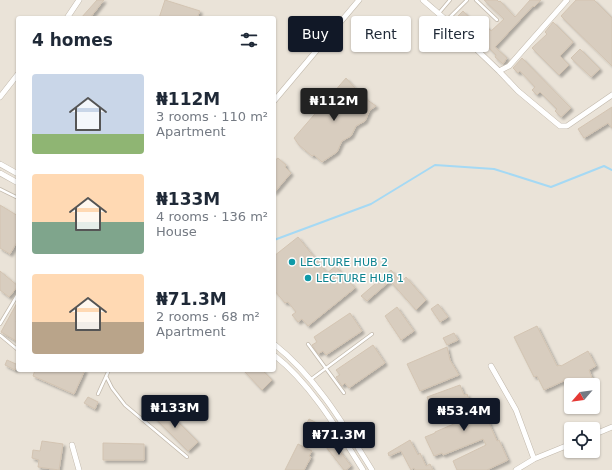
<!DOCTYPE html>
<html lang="en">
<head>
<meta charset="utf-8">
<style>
	:root { --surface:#fff; --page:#f2f2f3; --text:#1f2937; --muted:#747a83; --accent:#111827 }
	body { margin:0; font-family:"DejaVu Sans",sans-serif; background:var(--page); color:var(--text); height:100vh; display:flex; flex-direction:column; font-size:15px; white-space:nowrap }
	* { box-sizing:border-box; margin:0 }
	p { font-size:13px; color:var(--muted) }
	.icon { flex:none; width:22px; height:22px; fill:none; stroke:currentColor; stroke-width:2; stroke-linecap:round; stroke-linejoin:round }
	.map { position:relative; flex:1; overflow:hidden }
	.side { position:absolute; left:16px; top:16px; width:260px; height:356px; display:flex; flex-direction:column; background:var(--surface); border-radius:4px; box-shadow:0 1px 3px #0004 }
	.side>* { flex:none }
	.hud { position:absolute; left:288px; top:16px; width:264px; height:36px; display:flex; gap:8px }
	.needle { width:26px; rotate:242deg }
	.buttons { position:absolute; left:564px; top:378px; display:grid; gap:8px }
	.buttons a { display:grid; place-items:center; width:36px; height:36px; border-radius:4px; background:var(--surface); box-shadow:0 1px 3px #0004; font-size:20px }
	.price { position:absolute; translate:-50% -34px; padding:0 9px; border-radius:4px; background:var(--accent); color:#fff; font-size:13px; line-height:26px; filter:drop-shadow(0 1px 2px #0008) }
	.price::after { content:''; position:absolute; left:50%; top:24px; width:12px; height:9px; margin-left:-6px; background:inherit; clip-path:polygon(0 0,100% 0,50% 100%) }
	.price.selected { background:#222; color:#fff }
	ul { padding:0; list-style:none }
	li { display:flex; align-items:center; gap:12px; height:100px; padding:0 16px }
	li span { display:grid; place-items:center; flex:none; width:112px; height:80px; border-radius:4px; color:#555 }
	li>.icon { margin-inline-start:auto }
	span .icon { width:48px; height:48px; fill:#fffc; stroke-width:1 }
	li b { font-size:17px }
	h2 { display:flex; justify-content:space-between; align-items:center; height:48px; padding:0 16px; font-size:17px }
	.pill { padding:0 14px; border-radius:4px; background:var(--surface); box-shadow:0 1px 3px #0004; font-size:14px; line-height:36px }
	.pill.selected { background:var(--accent); color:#fff }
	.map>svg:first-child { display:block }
	.residential { fill:#eae3d8; fill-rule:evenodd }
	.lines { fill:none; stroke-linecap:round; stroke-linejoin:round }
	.stream { stroke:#a5d9f4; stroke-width:2 }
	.building { fill:#d8cdbf; stroke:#d3c4b2; filter:url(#shadow) }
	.lane-casing { stroke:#c2b9ac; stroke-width:4 }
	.street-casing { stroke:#c2b9ac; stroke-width:6 }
	.lane { stroke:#fff; stroke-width:2.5 }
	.street { stroke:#fff; stroke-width:5 }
	.culture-dot { fill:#0f9aa8; stroke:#fff; stroke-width:1.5 }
	.labels { text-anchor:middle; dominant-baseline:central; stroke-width:3; stroke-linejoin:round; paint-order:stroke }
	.culture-label { font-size:11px; fill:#0d838f; stroke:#fff; text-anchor:start }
</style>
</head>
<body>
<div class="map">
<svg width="612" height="470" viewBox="0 0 612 470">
	<defs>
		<filter id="shadow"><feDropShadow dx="2.5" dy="2.5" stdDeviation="1" flood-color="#0004"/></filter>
	</defs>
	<rect width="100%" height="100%" fill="#f6f2ea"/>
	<path class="residential" d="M0,0H612V470H0ZM18,18H274V370H18ZM571,385H593V407H571ZM571,429H593V451H571Z"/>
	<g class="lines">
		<path class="stream" d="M274,240L371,204L435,165L494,169L551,187L604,166L612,170"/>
	</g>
	<path class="building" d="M97,0H104L90,18H81Z
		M165,0L200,11L197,18H159Z
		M484,0H497L499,2L500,1L515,17L530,0H541L534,7L533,6L495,47L507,58L503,64L495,57L496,55L458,16L463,11L481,30L486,26L491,31L504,19Z
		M576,0H594L612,18V66L561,16Z
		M553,22L573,42L560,56L569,65L559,75L532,48L547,34L545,32Z
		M580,49L600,69L591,77L571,58Z
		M522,58L571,108L561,117L555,111L557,109L540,92L537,95L532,90L535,87L520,71L518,73L513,68Z
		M346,78L355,88L361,92L366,99L376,106L370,110L365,121L356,126L351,136L342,141L337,152L322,162L314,155L312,156L299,145L294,138Z
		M612,107V128L608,123L584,138L578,129Z
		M278,158L286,165L285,167L291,173L274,193V161Z
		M0,205L18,216V240L10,254L0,248Z
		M298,237L327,273L336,266L342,274L341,275L348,283L350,282L355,288L308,326L302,319L298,322L292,315L296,312L288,302L285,303L274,290V256Z
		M391,270L401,282L406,277L426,300L416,310L390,281L367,301L361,296Z
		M0,271L18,286L9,297L0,290Z
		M18,301V317L16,322L18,323V342L1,332Z
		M438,304L448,317L440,322L431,309Z
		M397,307L414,331L401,340L385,316Z
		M350,313L362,331L326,355L323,351L318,354L312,345L317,342L314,337Z
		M537,326L557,366L560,365L561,366L588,351L596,366L589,370L594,383L590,385H571L568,379L544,390L537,376L534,377L514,337Z
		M454,333L458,340L447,345L443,338Z
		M373,345L385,363L349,388L345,383L342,386L336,377L340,375L336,370Z
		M447,347L450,360L459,375L420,391L407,364Z
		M7,360L18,365L15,370L5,365Z
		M35,370H85L74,394L33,376Z
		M243,370H262L272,380L262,390Z
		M460,385L464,395L467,394L476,418L485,414L497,441L499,440L508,460L487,470H457L453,461L486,445L483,439L443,455L442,453L434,456L425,437L435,433V432L463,420L459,411L435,420L427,397Z
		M88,397L98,402L95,409L84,403Z
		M162,406L198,442L188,451L153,416Z
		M309,419L317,423L312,432L304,428Z
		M410,440L418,455L420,453L426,466L430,464L433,470H415L414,468L411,470L401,451L389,456L388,453Z
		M42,441L63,444L59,470L38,467L39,460L32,458L33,450L40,451Z
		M333,442L351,466L346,470H344L326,447Z
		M103,443L144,444V460H103Z
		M298,444L312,451L309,456L311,457L304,470H285Z"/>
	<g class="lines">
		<g class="lane-casing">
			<path id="lane" d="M476,0L497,20
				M439,13L450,0
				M447,20L467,0
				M0,189L18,198
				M0,324L18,294
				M0,335L18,350
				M308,344L344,393
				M106,376L112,388L125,405L187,457
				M310,380L372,334
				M98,394L109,370"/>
		</g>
		<g class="street-casing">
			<path id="street" d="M423,0L446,20L499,71L509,66L567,0
				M67,18L79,0
				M499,71L518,91L560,126H567L612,95
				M0,97L18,74
				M274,101L359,0
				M0,164L18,174
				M0,173L18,183
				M274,344C316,377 344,425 372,470
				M274,355C311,384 338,430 363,470
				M491,366L516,410L534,459L516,470
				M593,435L612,427
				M72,445L79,470
				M534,459L571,444"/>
		</g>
		<use href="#lane" class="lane"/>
		<use href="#street" class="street"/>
	</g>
	<g class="culture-dot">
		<circle cx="292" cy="262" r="4"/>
		<circle cx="308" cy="278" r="4"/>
	</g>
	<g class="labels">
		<g class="culture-label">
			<text x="300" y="262">LECTURE HUB 2</text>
			<text x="316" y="278">LECTURE HUB 1</text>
		</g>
	</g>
</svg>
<div class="buttons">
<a><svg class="needle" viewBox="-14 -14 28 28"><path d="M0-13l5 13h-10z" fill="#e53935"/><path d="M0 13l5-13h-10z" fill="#747a83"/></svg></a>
<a><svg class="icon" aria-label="locate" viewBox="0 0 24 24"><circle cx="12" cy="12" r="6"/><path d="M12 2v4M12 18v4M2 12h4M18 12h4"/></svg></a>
</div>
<b class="price selected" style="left:334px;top:122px">₦112M</b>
<b class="price" style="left:175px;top:429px">₦133M</b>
<b class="price" style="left:464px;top:432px">₦53.4M</b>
<b class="price" style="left:339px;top:456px">₦71.3M</b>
<div class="hud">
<a class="pill selected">Buy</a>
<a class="pill">Rent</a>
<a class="pill">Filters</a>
</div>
<section class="side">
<h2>4 homes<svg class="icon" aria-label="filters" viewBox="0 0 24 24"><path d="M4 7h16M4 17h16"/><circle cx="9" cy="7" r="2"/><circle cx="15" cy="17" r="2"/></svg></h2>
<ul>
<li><span style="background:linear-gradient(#c9d6e8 75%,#8fb573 0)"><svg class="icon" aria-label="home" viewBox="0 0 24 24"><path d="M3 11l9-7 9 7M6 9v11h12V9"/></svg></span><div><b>₦112M</b><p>3 rooms · 110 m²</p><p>Apartment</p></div></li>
<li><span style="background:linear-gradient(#ffd9b3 60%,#7fa58c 0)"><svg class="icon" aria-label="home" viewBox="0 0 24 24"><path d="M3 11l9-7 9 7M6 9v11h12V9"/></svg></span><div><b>₦133M</b><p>4 rooms · 136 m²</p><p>House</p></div></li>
<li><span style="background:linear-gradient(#ffd9b3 60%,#b9a48a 0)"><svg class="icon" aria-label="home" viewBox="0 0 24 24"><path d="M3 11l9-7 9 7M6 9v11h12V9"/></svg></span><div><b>₦71.3M</b><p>2 rooms · 68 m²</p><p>Apartment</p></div></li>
</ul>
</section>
</div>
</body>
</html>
